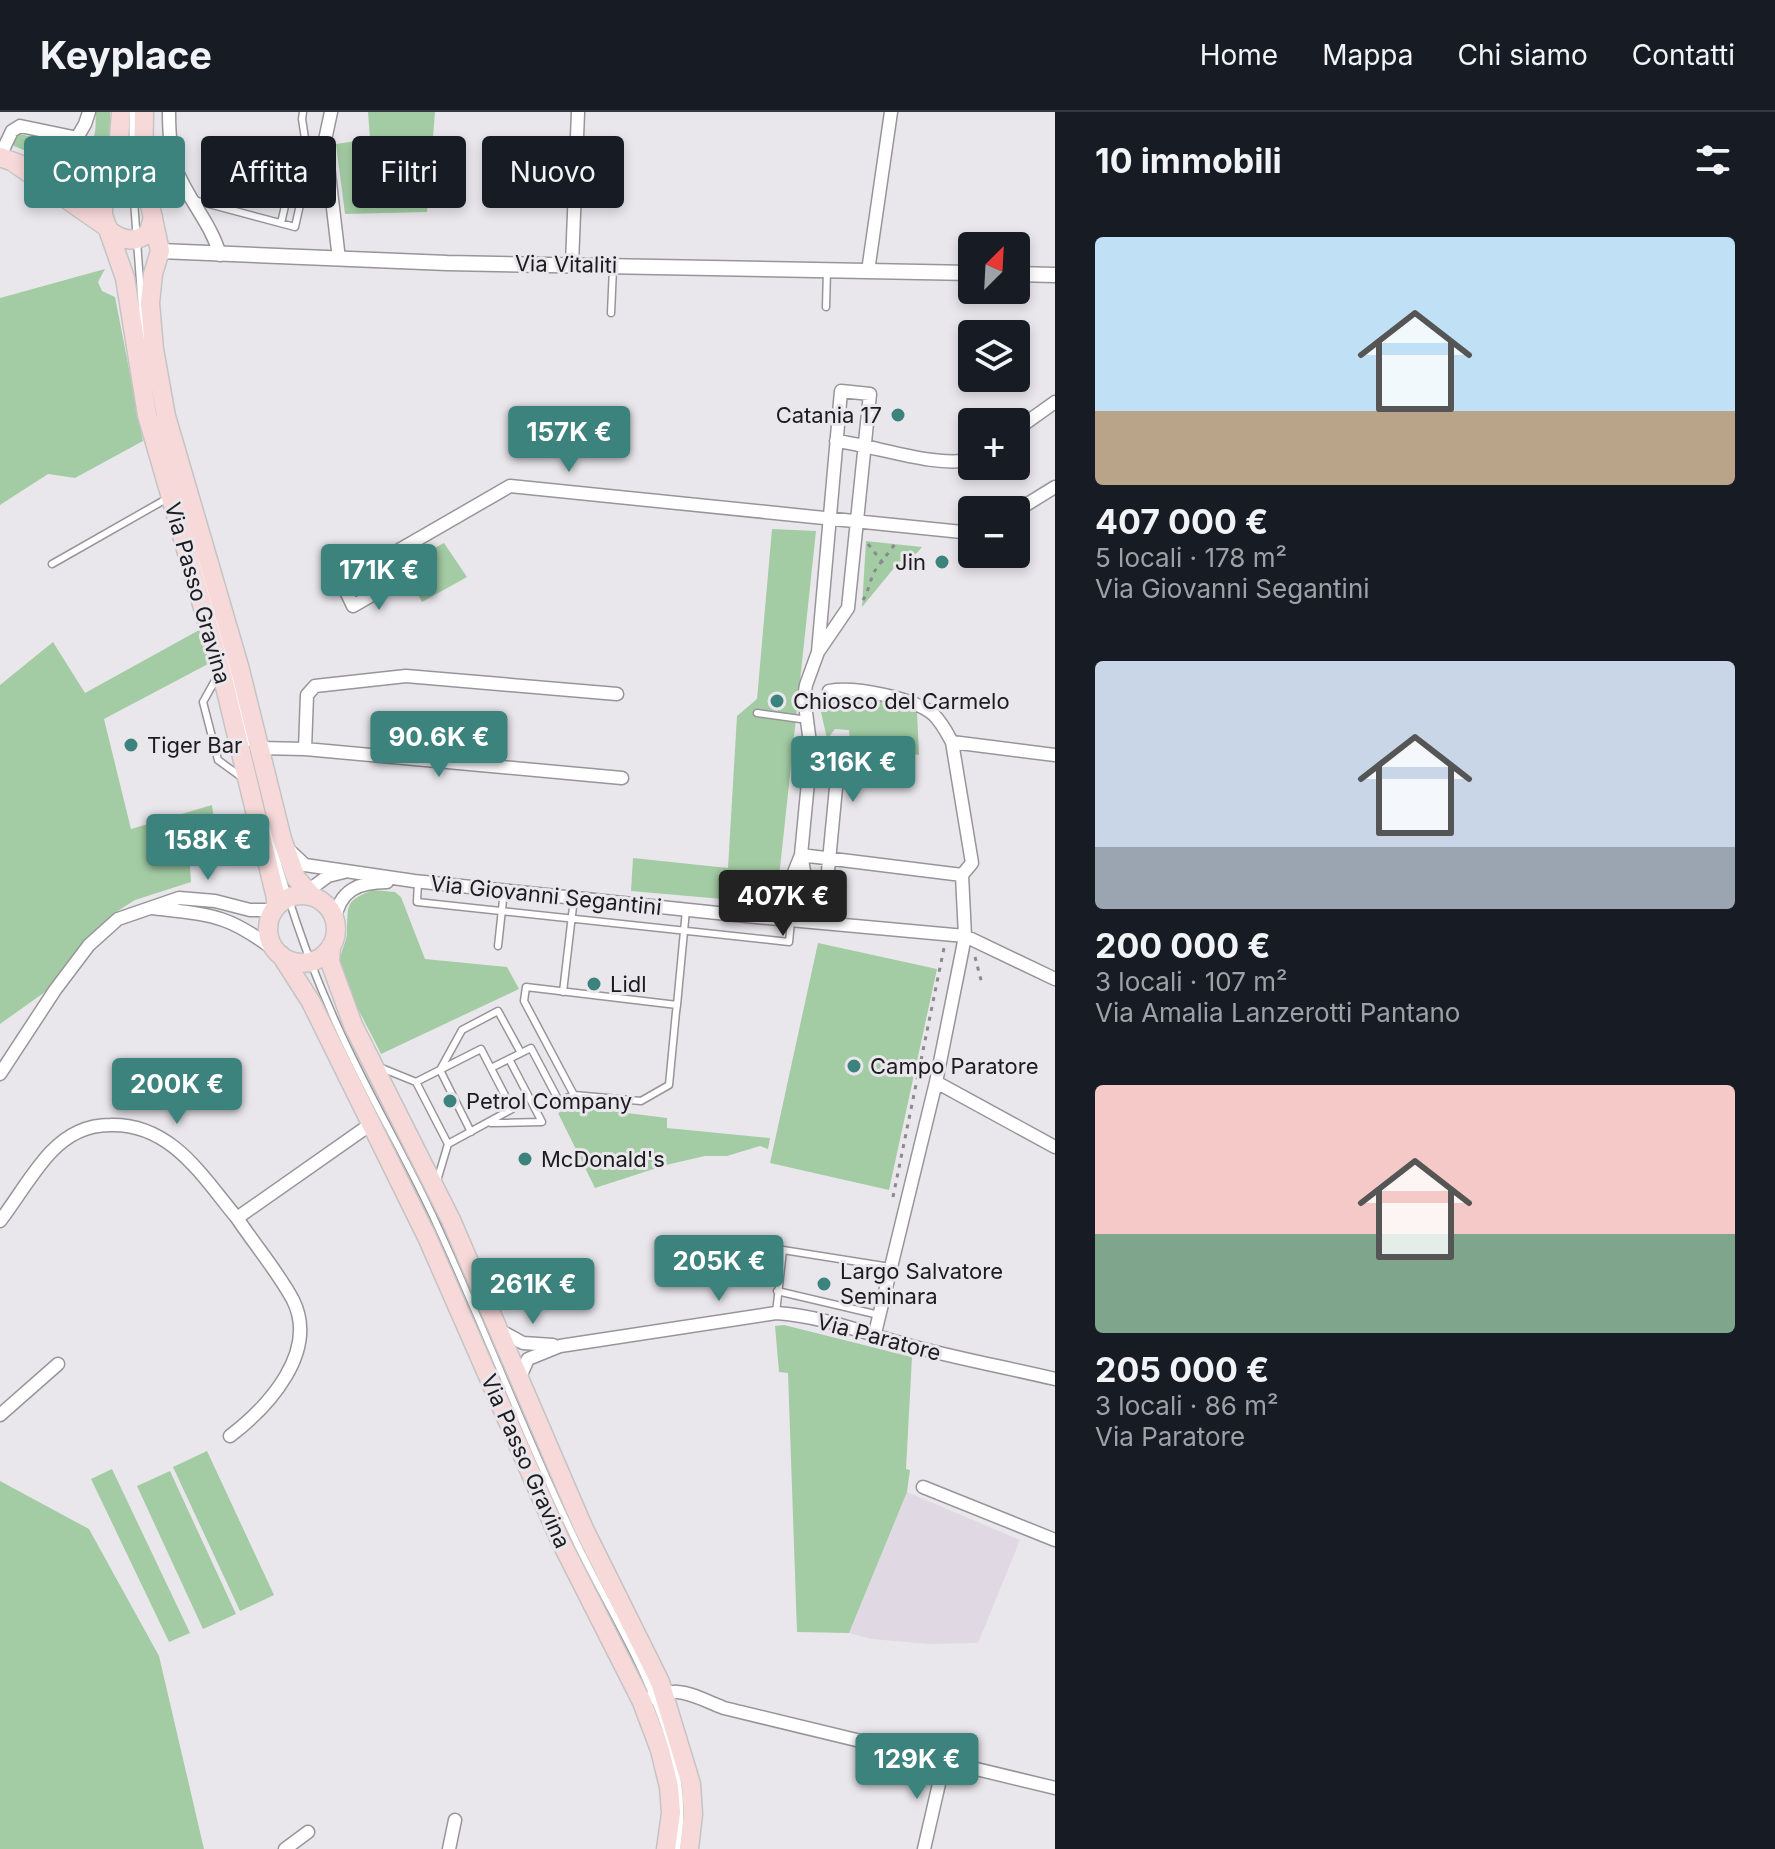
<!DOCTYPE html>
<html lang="it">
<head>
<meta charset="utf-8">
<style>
	:root { --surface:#171b24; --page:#20242c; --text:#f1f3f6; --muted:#9ea1a6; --line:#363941; --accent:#3c837d }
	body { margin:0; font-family:Inter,sans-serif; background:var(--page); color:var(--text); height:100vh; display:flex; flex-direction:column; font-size:30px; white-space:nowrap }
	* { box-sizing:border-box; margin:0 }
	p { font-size:26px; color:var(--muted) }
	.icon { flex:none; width:44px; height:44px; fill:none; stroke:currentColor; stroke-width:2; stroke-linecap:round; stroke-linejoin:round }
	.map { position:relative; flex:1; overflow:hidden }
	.side { display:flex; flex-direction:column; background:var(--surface); width:720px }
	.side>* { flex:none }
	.guide { position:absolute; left:24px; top:24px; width:760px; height:72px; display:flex; gap:16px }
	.needle { width:52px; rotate:24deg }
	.tools { position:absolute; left:958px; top:120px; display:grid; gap:16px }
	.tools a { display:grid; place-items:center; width:72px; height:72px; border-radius:8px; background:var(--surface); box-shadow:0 4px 12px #0003; font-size:40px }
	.price { position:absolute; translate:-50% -68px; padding:0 18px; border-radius:8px; background:var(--accent); color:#fff; font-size:26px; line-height:52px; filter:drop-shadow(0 2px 4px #0008) }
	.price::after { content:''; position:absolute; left:50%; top:48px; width:24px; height:18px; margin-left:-12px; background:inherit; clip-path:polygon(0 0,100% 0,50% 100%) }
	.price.on { background:#222; color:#fff }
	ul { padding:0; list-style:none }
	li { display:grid; align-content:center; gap:16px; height:424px; padding:0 40px }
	li span { display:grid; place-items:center; height:248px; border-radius:8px; color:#555 }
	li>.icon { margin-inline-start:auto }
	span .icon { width:144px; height:144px; fill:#fffc; stroke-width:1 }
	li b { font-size:34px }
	h2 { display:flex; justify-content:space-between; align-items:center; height:96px; padding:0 40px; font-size:34px }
	.chip { padding:0 28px; border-radius:8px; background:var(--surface); box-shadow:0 4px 12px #0003; font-size:28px; line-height:72px }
	.chip.on { background:var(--accent); color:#fff }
	header { display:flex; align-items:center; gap:48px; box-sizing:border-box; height:112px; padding:0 40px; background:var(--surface); border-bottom:2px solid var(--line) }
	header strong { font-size:38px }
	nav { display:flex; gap:44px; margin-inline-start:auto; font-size:28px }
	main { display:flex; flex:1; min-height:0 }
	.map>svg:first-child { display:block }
	.built { fill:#e0d8e3 }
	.green { fill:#a3cca4 }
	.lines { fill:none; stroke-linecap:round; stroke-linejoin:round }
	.service-casing { stroke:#98959a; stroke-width:9 }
	.minor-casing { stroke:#98959a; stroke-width:15 }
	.tertiary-casing { stroke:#98959a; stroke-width:17 }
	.primary-casing { stroke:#c4c4c4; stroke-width:21 }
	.path { stroke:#8b898d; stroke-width:3; stroke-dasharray:4 6; stroke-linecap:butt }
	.service { stroke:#fff; stroke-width:6 }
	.minor { stroke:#fff; stroke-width:12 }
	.tertiary { stroke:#fff; stroke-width:14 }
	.primary { stroke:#f7d9d9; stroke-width:18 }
	.poi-dot { fill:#3c837d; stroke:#eae7ec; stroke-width:3 }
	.labels { text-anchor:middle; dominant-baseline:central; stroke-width:6; stroke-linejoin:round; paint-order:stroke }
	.street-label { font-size:22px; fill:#1c1b1d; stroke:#eae7ec }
	.poi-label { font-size:22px; fill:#1c1b1d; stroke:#eae7ec; text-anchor:start }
</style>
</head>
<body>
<header>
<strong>Keyplace</strong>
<nav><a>Home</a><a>Mappa</a><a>Chi siamo</a><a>Contatti</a></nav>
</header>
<main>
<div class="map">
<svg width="1055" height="1737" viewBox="0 0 1055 1737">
	<rect width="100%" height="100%" fill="#eae7ec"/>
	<path class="built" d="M907,1380L1020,1428L978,1531L929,1532L871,1527L849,1521Z"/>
	<path class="green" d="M96,0H110C110,25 119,72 78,61L14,34V26L20,22C36,26 84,44 93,26C97,18 95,8 96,0Z
		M368,0H435L427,100L345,102L336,32L370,27Z
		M105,157L98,170L102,179L115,185L143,329L75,366L48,362L0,393V186Z
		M772,417L816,419L778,775L756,790L631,779L633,746L728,756L737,604L757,587Z
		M866,429L922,435L917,441L899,450L862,495Z
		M444,431L467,465L422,490L402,453Z
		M201,517L208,552L104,607L131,717L212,693L216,721L188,725L191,770L135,788L116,800L95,818L45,880L0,912V573L53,530L85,581Z
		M830,583L872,584L917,600L919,643L850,630L849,618L835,617L827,627L819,591L828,589Z
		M373,778L395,780L401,785L425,847L507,855L519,877L381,942C372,922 341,869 340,850C340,839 347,830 347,820C348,792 345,789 373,778Z
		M818,831L937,857L889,1078L770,1051Z
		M572,994L667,1006V1016L770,1026L768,1037L760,1034L727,1044H705L666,1053L595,1076L558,1001Z
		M784,1213L912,1245L906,1357L910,1358L907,1380L849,1521L797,1520L788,1261L779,1260L775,1214Z
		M207,1339L274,1483L240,1499L173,1355Z
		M112,1357L190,1521L169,1530L91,1367Z
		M170,1359L236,1502L203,1517L137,1374Z
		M0,1369L89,1417L159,1544L204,1737H0Z"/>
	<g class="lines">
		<g class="service-casing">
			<path id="service" d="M133,0L132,62L145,237
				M194,88L295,115L309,52L302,7L303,0
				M281,111L293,60
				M826,195L827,158
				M611,201L613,156
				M172,357L230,555L248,631
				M52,452L168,386
				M217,565L203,590L218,648L240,664
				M757,601L808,608
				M266,708C283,773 303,836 330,897C361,971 404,1040 437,1113C483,1213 523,1317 570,1417C614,1514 698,1626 677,1737
				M418,770L417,790L789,830L791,809
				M498,834L504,779
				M563,880L574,786
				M677,893L526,875L524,889L574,983L641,989L669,973L676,900L677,893L686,798
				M379,955L416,970L448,1032L437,1069
				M491,956L531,936L559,989L574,983
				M416,970L481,937L512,997L448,1032
				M491,1011L542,1010L509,947
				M471,1020L440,958L462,918L498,899L521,941
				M777,1179L879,1203
				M776,1201L783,1138L890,1155"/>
		</g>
		<g class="minor-casing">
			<path id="minor" d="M169,0C169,19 170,40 176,57C188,88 211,111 220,143
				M331,0L325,28L339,147
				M0,44L12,19L20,14L73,25L78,24L85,12L89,0
				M572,152L578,0
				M868,159L891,0
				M1016,318L1055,290
				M836,329C873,333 938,357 972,347
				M1016,399L1055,375
				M385,446L398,468L353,494L342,471L510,374L972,421
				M829,579C854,574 915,586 934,603C942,611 947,621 952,630
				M259,636L305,637L622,666
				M305,637L307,583L315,574L406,564L617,582
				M290,739L305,753L414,769L746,804L965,824L1055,867
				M801,743L962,763L965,824L962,840L936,970L875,1221
				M962,763L972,751L952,630L1055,643
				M305,781L328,764L344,760
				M152,796C212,803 228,802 277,840
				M746,804L779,786L791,768L801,743L811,639L804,585L806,573L818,540L848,496L870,282L841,279L818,540
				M335,808C339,778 359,770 387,770
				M799,809L804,759L801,743
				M823,811L840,634
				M0,962L55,878L89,833L118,807L179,786L215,789L250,798H274
				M936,970L1055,1035
				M0,1109C17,1087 32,1060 51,1040C67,1023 86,1013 110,1013C171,1011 202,1064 237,1106L371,1012
				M499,1218L523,1231L553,1233
				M520,1265L528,1247L560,1234L776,1201C824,1204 869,1223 915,1235C961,1247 1008,1256 1055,1267
				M0,1303L58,1252
				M230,1324C268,1295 319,1240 293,1188C278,1160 255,1133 237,1106
				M923,1375L1055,1428
				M642,1590C679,1571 688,1582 724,1596L1055,1676
				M285,1737L308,1720
				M449,1737L455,1708
				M924,1737L944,1650"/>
		</g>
		<g class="tertiary-casing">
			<path id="tertiary" d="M160,139L447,151L972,161
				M1016,162L1055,163"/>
		</g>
		<g class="primary-casing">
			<path id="primary" d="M144,0L143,61L160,139L153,162L150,191L154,237L166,304L239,554L282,727L296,766L313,785
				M0,45L83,75L109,76
				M13,50L108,116
				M143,61L124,63L112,72L103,89V103L125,166L147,303L221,558L276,786V795
				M116,68L121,0
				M111,120C123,129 137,131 149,120L153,105
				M268 817a34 34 0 1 1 68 0a34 34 0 1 1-68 0Z
				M331,834L330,850L353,913L451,1108L584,1417L660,1570L691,1672L693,1702L689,1737
				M281,843L311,890L427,1125L560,1428L642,1590L660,1638L669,1675L671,1701L666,1737"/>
		</g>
		<path class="path" d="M868,432L883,451
			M863,488C869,479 870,466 876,457C882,448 890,440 896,430
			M975,845L982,872
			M893,1085L944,836"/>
		<use href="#service" class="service"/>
		<use href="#minor" class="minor"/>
		<use href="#tertiary" class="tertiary"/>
		<use href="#primary" class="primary"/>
	</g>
	<g class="poi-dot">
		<circle cx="898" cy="303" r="8"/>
		<circle cx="942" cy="450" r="8"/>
		<circle cx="777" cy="589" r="8"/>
		<circle cx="131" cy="633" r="8"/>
		<circle cx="594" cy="872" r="8"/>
		<circle cx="854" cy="954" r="8"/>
		<circle cx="450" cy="989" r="8"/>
		<circle cx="525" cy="1047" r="8"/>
		<circle cx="824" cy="1172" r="8"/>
	</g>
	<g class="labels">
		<g class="street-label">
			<text transform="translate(566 152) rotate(1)">Via Vitaliti</text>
			<text transform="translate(198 481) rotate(74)">Via Passo Gravina</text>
			<text transform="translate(546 783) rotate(6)">Via Giovanni Segantini</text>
			<text transform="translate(879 1225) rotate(15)">Via Paratore</text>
			<text transform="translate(526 1349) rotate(66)">Via Passo Gravina</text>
		</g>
		<g class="poi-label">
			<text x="882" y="303" text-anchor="end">Catania 17</text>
			<text x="926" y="450" text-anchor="end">Jin</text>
			<text x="793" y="589">Chiosco del Carmelo</text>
			<text x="147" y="633">Tiger Bar</text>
			<text x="610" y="872">Lidl</text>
			<text x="870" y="954">Campo Paratore</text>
			<text x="466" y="989">Petrol Company</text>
			<text x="541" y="1047">McDonald's</text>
			<text x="840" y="1159">Largo Salvatore<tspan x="840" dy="25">Seminara</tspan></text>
		</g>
	</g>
</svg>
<div class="tools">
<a><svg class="needle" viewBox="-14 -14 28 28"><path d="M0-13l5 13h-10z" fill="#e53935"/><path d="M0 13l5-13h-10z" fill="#9ea1a6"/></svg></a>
<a><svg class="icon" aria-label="layers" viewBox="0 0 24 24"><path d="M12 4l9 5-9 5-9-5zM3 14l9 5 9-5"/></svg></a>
<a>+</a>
<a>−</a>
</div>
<b class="price" style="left:569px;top:362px">157K €</b>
<b class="price" style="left:379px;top:500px">171K €</b>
<b class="price" style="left:439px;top:667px">90.6K €</b>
<b class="price" style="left:853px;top:692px">316K €</b>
<b class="price" style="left:208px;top:770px">158K €</b>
<b class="price on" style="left:783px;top:826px">407K €</b>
<b class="price" style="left:177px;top:1014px">200K €</b>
<b class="price" style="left:719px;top:1191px">205K €</b>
<b class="price" style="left:533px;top:1214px">261K €</b>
<b class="price" style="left:917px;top:1689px">129K €</b>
<div class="guide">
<a class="chip on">Compra</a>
<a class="chip">Affitta</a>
<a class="chip">Filtri</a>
<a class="chip">Nuovo</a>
</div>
</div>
<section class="side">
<h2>10 immobili<svg class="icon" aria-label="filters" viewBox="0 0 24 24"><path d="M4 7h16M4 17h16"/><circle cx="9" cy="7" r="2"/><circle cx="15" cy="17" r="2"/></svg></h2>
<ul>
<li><span style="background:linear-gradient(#bfe0f5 70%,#b9a48a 0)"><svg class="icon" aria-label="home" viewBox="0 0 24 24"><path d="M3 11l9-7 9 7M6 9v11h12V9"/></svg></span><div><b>407 000 €</b><p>5 locali · 178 m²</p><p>Via Giovanni Segantini</p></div></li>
<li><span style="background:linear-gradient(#c9d6e8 75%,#9aa5b1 0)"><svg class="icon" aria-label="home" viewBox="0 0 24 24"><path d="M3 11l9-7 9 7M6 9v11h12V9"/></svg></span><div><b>200 000 €</b><p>3 locali · 107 m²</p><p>Via Amalia Lanzerotti Pantano</p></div></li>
<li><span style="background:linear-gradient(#f6c9c9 60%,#7fa58c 0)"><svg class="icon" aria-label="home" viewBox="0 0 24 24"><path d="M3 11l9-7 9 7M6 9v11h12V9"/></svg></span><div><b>205 000 €</b><p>3 locali · 86 m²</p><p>Via Paratore</p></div></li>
</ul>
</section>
</main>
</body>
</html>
